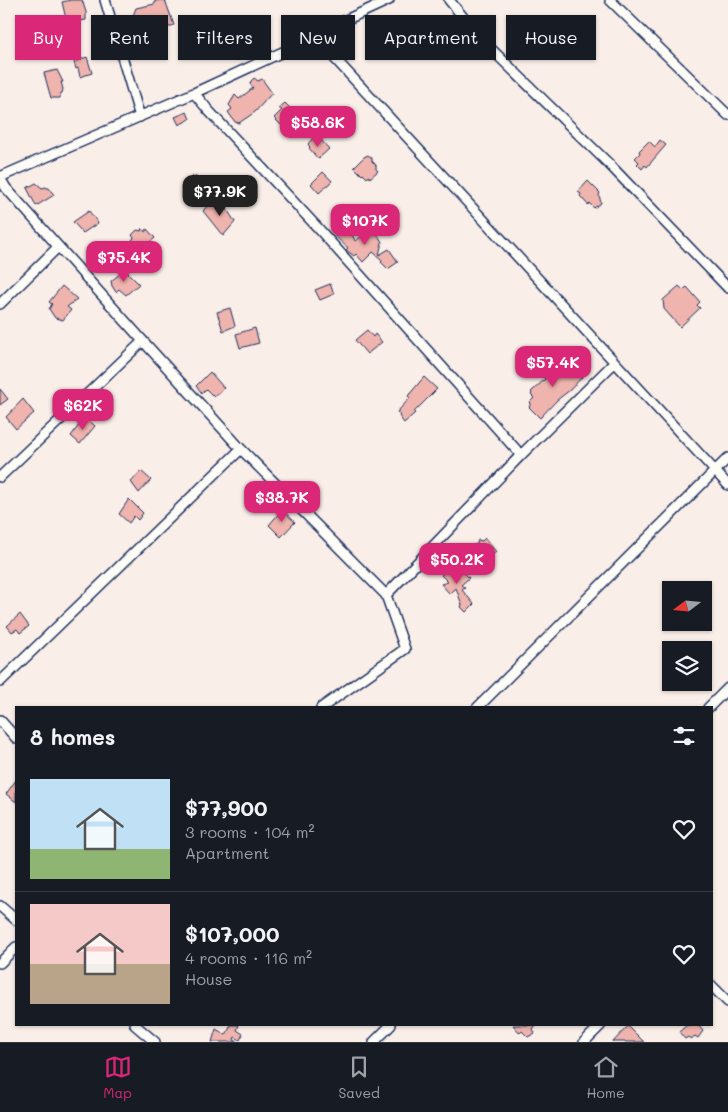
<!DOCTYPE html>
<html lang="en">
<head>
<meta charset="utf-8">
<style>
	:root { --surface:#171b24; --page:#242831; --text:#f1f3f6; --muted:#9ea1a6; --line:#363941; --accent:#db2777 }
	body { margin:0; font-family:Mali,sans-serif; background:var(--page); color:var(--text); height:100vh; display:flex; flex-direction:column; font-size:19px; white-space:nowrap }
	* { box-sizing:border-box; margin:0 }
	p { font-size:16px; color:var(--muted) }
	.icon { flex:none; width:28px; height:28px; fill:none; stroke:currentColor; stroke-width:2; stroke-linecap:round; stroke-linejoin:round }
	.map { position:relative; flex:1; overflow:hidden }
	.details { position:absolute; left:15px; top:706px; width:698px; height:320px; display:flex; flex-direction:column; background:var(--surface); border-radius:0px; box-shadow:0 1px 4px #0004 }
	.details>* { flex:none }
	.guide { position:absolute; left:15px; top:15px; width:699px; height:45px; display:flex; gap:10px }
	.needle { width:32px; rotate:254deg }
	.tools { position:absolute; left:662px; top:581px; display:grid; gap:10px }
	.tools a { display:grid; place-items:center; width:50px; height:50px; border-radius:0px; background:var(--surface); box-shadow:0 1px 4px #0004; font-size:25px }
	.price { position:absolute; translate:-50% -42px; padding:0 11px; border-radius:10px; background:var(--accent); color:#fff; font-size:16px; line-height:32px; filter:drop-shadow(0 1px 2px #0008) }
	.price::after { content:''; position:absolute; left:50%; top:30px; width:15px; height:11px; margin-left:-8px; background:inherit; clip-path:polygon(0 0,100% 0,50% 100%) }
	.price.selected { background:#222; color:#fff }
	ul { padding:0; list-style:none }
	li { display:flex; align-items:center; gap:15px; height:125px; padding:0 15px }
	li+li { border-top:1px solid var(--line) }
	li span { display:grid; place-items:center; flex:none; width:140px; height:100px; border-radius:0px; color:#555 }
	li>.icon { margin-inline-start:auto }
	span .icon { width:60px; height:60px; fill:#fffc; stroke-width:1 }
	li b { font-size:21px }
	h2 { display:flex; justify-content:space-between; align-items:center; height:60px; padding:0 15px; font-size:21px }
	.pill { padding:0 18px; border-radius:0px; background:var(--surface); box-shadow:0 1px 4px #0004; font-size:18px; line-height:45px }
	.pill.selected { background:var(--accent); color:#fff }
	.tabs { display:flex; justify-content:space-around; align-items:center; height:70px; border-top:1px solid var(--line); background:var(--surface); font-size:14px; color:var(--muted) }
	.tabs a { display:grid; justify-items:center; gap:2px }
	.tabs .selected { color:var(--accent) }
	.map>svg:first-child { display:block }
	.building { fill:#efb4ad; stroke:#1b2f5e }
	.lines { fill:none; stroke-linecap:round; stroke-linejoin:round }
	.street-casing { stroke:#1b2f5e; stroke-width:12 }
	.street { stroke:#fdfcf7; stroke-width:9 }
</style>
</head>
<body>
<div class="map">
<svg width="728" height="1042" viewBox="0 0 728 1042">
	<rect width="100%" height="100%" fill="#faeee8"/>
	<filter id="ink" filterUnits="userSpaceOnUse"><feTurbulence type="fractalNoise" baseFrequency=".02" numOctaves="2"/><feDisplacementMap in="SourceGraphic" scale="10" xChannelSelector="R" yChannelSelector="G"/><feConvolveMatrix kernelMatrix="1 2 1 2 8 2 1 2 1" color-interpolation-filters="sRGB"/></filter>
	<g filter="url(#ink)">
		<path class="building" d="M71,0H82L86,12V20L67,23L62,2Z
			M159,0H165L174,25L157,31L156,28L143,31L135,29L132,18L136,8L155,4L154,2Z
			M525,33L539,49L529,57L523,50L516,51L511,44Z
			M87,57L92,73L80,77L78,68L76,69L74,62Z
			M57,70L63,82H61L63,89L62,93L60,94V98H51L44,73Z
			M254,78L258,81L262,79L272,93L255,112L239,123L235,122L228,112L232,109L229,105L235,95L239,99L253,88L250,84L251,81Z
			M285,103L291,109L293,113L292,116L281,125L274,118L282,110L279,108Z
			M187,112L190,119L179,125L175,117Z
			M313,138L316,142L320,139L329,149L318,159L309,148L310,147L308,144Z
			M660,140L666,145L647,167L645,165L642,169L637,164L639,162L635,158L640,153L639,151L649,141L655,147Z
			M368,155L372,158V161L376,165V169L378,171L370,178L369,176L367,178L363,174L362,175L354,167L364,157Z
			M323,172L332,181L319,193L311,184Z
			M194,175L212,192L198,201L195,198L192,201L186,193L188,187L185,184Z
			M588,181L600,193L599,195L601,203L594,208L589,203L588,205L580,196L581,194L578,192Z
			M36,183L42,188L46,187L47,188H49L54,195L36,206L27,188Z
			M223,203L235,222L223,236L203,211L207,206Z
			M89,211L98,223L83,233L73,222Z
			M344,223L351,232L355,241L364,235L372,225L382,242L379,255L389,249L398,262L388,269L381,262L382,260L373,252L363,262L356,254L354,256L346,250L348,248L335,236L338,233L336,231Z
			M142,228L145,232L147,229L155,238L140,250L132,240L134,238L132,235L137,230L141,231Z
			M125,270L139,284L126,295L119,289L116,292L112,286L111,281Z
			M330,284L334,294L320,300L315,290Z
			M62,286L77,299L67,307L71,310L63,320L55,318L49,309L52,304L49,302Z
			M679,286L683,290L687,287L700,302L697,305L700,308L680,327L664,309L663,300Z
			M230,308L235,326L223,331L217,312Z
			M255,328L259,343L240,348L236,334Z
			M367,330L373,337L375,334L382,342L367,354L355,340Z
			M571,351L578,359L572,365L565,357Z
			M553,364L560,373L572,365L582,377L570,390L557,400L540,418L529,407L531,403L530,402L534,398L531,395L532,393L531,392L545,379L541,375Z
			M210,372L224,388L214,397L206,389L202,393L196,386Z
			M424,377L437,389L414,412L415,413L404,423L399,416L400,414L397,412L410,398L408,396Z
			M0,389L8,399L0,405Z
			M23,399L34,413L16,429L6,417Z
			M85,417L95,426L80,444L71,436Z
			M141,471L151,480L139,493L131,482Z
			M129,499L143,513L138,520L134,516L129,523L119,514Z
			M282,510L295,522L281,537L269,525Z
			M485,538L496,552L483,562L482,561L479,563L477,562L474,565L470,558L473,557L470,552L473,550L471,546L477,544L478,540L482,541Z
			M457,565L469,578L461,585L465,588L462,590L474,604L466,612L461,607L462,605L456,588L450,594L441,584L448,582L441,575L451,566L455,569Z
			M20,614L29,626L20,633L17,629L12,632L7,626Z
			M16,780V802L6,794Z
			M231,1025H239L237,1030L243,1034L240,1040L235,1037L234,1040L238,1042H212L216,1029L226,1035Z
			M513,1025H536L533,1029L535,1033L528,1037L522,1031L520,1033Z
			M687,1025H698L703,1031L698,1038L695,1036L691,1039L688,1037L685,1039L679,1032Z
			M628,1026L644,1042H613Z"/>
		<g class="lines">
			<g class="street-casing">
				<path id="street" d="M105,0L140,117
					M389,0L322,31L315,37L194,93L209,111L318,228L521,455
					M449,0L483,41L609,164L728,288
					M610,0L728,115
					M315,37L728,485
					M0,177L194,93
					M0,178L6,188L143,341L241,449L386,595L405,649L321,708
					M0,304L58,247
					M0,477L143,341
					M386,595L521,455L614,363
					M0,682L241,449
					M477,708L728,458
					M708,708L728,688
					M0,720L16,738
					M0,906L16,920
					M0,963L16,947
					M711,985L728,1002
					M135,1025L155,1042
					M374,1042L391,1025
					M584,1042L601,1025"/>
			</g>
			<use href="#street" class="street"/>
		</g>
	</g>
</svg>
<div class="tools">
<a><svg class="needle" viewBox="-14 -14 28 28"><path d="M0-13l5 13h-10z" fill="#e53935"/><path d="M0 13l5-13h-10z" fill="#9ea1a6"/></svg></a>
<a><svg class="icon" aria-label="layers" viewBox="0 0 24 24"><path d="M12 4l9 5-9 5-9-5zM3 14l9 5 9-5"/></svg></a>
</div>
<b class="price" style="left:318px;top:148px">$58.6K</b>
<b class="price selected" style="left:220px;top:217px">$77.9K</b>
<b class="price" style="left:365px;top:246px">$107K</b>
<b class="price" style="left:124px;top:283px">$75.4K</b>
<b class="price" style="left:553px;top:388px">$57.4K</b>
<b class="price" style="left:83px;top:431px">$62K</b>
<b class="price" style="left:282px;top:523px">$38.7K</b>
<b class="price" style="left:457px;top:585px">$50.2K</b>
<div class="guide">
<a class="pill selected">Buy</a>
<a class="pill">Rent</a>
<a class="pill">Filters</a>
<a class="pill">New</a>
<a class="pill">Apartment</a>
<a class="pill">House</a>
</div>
<section class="details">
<h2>8 homes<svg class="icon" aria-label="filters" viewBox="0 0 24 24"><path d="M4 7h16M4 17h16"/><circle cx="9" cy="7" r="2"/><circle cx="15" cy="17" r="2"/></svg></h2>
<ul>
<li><span style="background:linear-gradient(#bfe0f5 70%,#8fb573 0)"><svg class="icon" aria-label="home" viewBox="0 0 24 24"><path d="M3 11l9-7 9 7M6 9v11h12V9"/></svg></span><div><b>$77,900</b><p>3 rooms · 104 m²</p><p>Apartment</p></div><svg class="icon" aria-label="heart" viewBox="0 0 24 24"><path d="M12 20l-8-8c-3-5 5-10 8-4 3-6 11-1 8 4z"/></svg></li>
<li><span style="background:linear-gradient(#f6c9c9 60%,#b9a48a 0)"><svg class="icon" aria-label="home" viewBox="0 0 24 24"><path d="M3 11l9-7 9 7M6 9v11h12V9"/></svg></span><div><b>$107,000</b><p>4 rooms · 116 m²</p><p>House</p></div><svg class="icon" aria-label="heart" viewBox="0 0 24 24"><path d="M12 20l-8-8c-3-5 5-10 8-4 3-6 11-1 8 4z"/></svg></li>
</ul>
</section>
</div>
<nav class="tabs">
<a class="selected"><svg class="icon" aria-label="map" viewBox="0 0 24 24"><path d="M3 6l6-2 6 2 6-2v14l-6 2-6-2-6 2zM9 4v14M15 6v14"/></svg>Map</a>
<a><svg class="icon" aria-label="saved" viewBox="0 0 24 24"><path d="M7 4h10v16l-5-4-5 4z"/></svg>Saved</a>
<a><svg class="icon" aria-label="home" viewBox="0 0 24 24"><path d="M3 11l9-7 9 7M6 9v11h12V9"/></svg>Home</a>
</nav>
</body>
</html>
